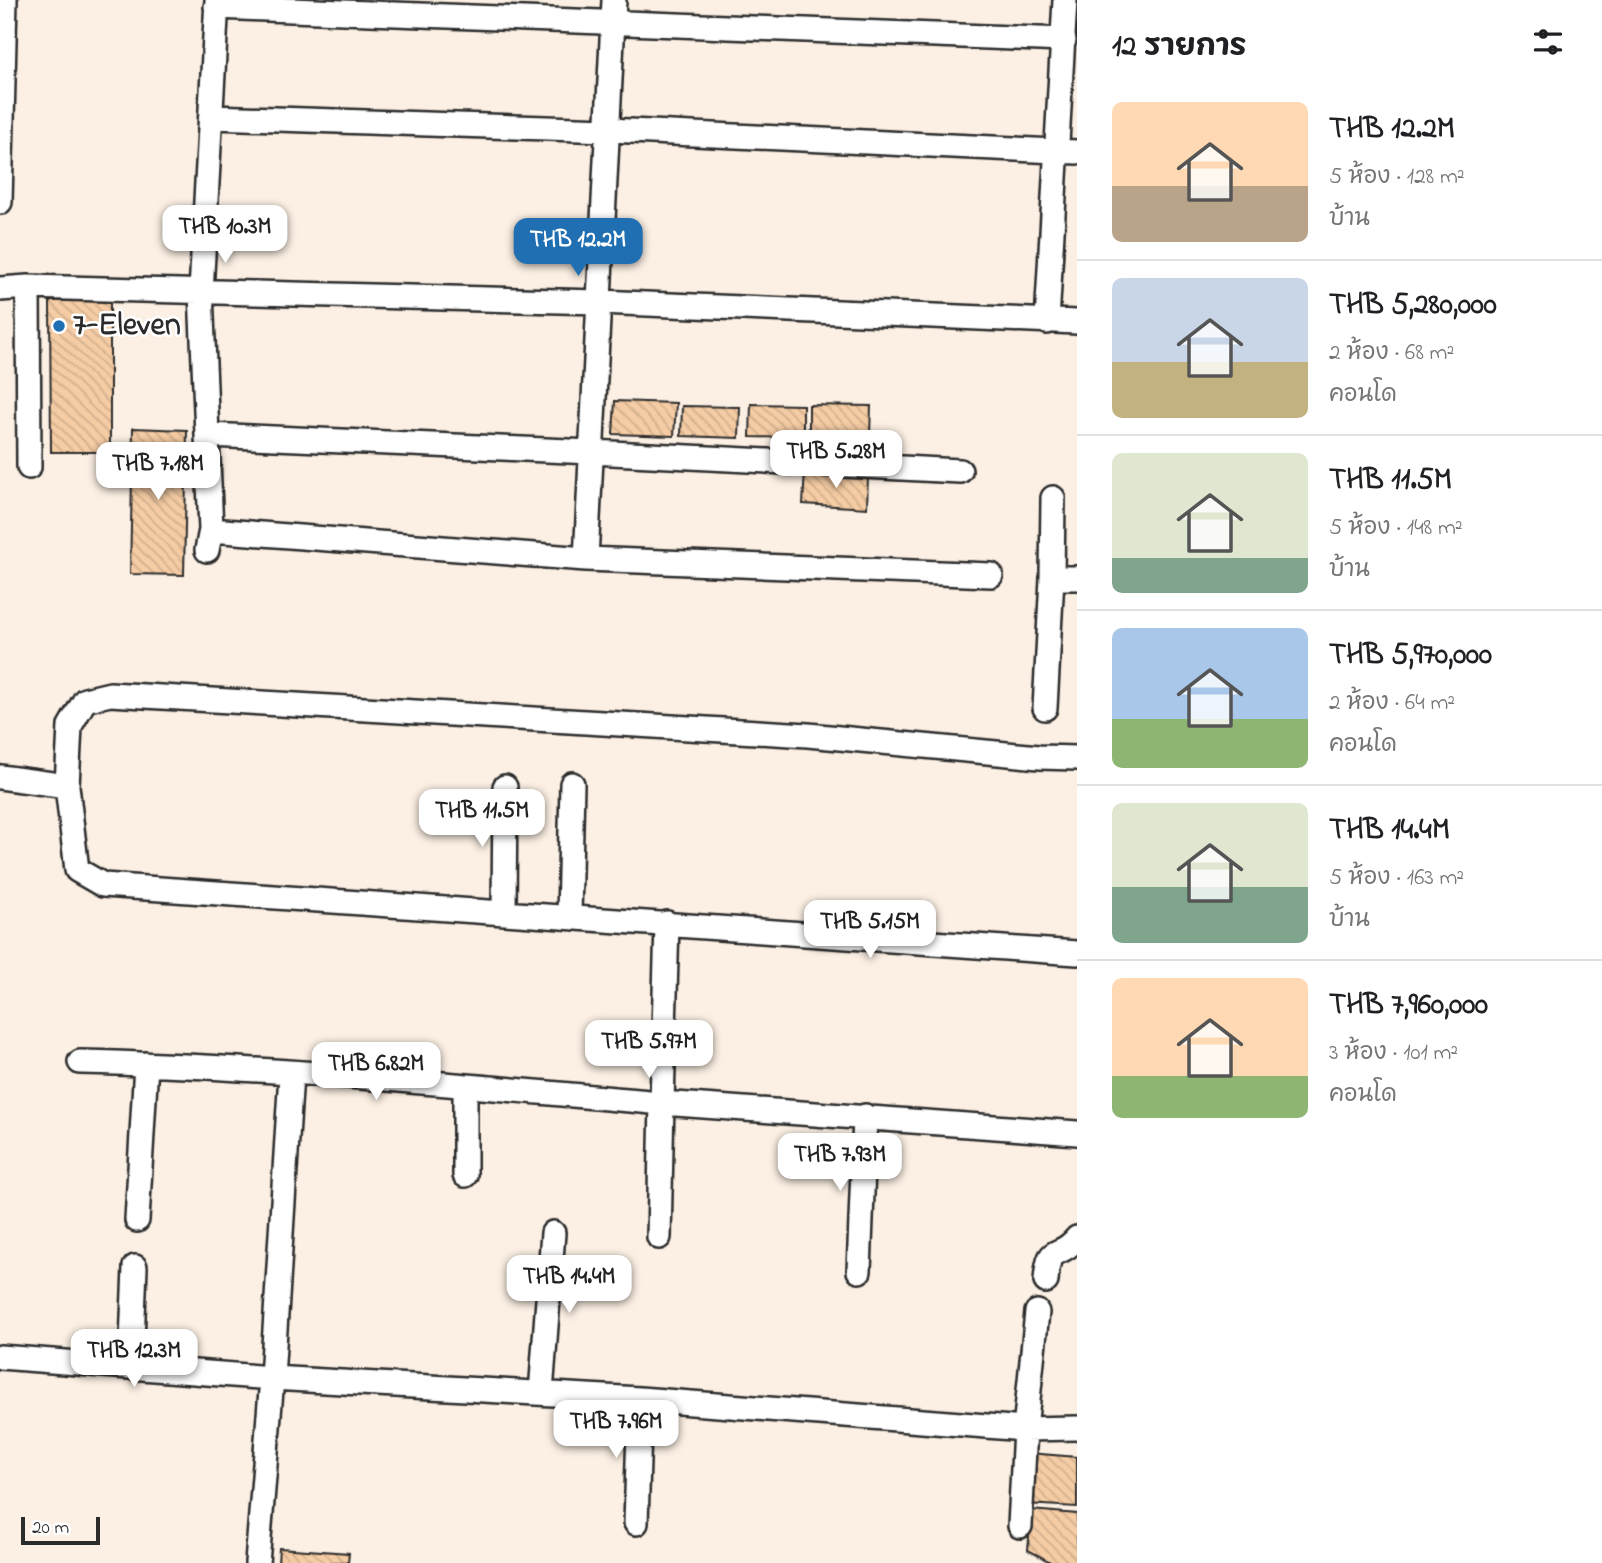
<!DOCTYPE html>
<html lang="th">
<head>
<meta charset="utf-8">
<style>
	:root { --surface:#fff; --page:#f6f6f6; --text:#202124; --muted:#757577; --line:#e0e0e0; --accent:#1f6fb2 }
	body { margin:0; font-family:"Indie Flower","Playpen Sans Thai",sans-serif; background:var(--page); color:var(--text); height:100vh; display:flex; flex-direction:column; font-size:26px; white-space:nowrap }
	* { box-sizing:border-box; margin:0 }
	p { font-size:23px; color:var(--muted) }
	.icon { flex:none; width:38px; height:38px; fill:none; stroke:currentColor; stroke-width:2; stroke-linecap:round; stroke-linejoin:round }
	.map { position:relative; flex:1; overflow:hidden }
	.drawer { display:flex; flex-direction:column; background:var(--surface); width:525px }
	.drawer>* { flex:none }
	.scale { position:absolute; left:21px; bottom:18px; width:79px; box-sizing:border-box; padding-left:7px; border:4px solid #2b2b2b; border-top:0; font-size:19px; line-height:24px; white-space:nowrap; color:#2b2b2b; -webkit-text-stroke:5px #fff; paint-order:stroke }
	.price { position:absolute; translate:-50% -60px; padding:0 16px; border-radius:14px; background:#fff; color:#222; font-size:23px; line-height:46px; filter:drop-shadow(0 2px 4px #0008) }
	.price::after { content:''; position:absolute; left:50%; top:42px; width:21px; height:16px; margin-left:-10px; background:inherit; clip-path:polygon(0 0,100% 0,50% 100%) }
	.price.on { background:var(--accent); color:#fff }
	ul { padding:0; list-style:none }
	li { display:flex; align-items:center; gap:21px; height:175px; padding:0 35px }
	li+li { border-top:2px solid var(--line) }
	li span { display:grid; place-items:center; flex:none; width:196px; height:140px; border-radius:10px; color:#555 }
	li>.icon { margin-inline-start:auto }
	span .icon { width:84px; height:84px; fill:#fffc; stroke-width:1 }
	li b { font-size:30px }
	h2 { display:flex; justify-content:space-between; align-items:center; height:84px; padding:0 35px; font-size:30px }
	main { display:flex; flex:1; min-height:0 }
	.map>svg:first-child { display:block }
	.building { fill:url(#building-back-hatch); stroke:#2b2b2b; stroke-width:2 }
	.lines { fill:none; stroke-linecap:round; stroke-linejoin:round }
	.street-casing { stroke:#2b2b2b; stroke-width:28 }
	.street { stroke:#fff; stroke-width:23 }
	.poi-dot { fill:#1f6fb2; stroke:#fff; stroke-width:2.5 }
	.labels { text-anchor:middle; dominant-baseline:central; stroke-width:5; stroke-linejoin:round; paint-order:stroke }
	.poi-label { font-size:32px; font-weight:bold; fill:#2b2b2b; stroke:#fff; text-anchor:start }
</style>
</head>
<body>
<main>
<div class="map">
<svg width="1077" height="1563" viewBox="0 0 1077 1563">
	<defs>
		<pattern id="building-back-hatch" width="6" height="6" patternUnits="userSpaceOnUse" patternTransform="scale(1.75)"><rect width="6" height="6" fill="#f5cca4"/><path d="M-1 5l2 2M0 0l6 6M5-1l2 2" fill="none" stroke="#d2af8d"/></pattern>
	</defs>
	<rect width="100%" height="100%" fill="#fcf0e4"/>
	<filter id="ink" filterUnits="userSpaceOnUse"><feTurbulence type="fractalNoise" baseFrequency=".0143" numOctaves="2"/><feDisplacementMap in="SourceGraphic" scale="14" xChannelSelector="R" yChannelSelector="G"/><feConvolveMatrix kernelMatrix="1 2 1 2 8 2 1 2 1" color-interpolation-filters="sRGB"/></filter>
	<g filter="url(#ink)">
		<path class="building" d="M110,300V452H51L50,301Z
			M615,401L676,403L674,436L613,434Z
			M751,404L803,405V438L750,437Z
			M809,405L871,406L870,435L809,434Z
			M682,406L740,407L739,438L681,436Z
			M133,428L187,430L184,575L130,574Z
			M805,471L868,475L867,508L803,504Z
			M1028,1453L1077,1457V1507L1026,1504Z
			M1031,1510L1077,1514V1563H1052L1028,1550Z
			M279,1548L349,1553L348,1563H278Z"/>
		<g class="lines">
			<g class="street-casing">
				<path id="street" d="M216,7L1064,40
					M212,117L609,130L1077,152
					M0,202L5,0
					M28,287L29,467
					M0,289L28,287L599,302L1077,322
					M1047,322L1065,0
					M208,435L592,452L960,471
					M211,530L586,559L991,575
					M207,550L211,530L201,292L217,0
					M586,559L614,0
					M1052,578H1077
					M1045,708L1052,578L1053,498
					M1077,758L1039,757L808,735L110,694L85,700L70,726L67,786L77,870L103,885L1077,953
					M0,777L67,786
					M504,912L505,787
					M569,917L572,784
					M667,923L662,1103L1077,1133
					M80,1062C275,1067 469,1086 662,1103L659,1237
					M465,1086V1175
					M137,1220L146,1064
					M859,1271L865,1116
					M1046,1281C1049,1240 1057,1262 1077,1238
					M0,1357L272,1378L640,1399L1025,1429L1077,1428
					M131,1367L135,1267
					M541,1393L553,1233
					M636,1523L640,1399
					M1020,1526L1025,1429L1037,1312
					M257,1563L272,1378L291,1074"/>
			</g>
			<use href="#street" class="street"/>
		</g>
	</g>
	<circle class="poi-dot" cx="59" cy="326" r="7"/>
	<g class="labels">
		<g class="poi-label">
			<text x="73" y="326">7-Eleven</text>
		</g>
	</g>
</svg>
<div class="scale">20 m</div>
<b class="price" style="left:225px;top:265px">THB 10.3M</b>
<b class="price on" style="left:578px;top:278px">THB 12.2M</b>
<b class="price" style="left:836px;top:490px">THB 5.28M</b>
<b class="price" style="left:158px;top:502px">THB 7.18M</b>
<b class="price" style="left:482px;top:849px">THB 11.5M</b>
<b class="price" style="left:870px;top:960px">THB 5.15M</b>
<b class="price" style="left:649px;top:1080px">THB 5.97M</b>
<b class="price" style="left:376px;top:1102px">THB 6.82M</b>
<b class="price" style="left:840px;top:1193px">THB 7.93M</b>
<b class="price" style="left:569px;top:1315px">THB 14.4M</b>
<b class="price" style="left:134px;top:1389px">THB 12.3M</b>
<b class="price" style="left:616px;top:1460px">THB 7.96M</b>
</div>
<section class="drawer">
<h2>12 รายการ<svg class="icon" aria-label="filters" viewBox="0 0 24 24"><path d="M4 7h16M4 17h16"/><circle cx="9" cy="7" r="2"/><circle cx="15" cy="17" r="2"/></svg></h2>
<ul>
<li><span style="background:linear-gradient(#ffd9b3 60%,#b9a48a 0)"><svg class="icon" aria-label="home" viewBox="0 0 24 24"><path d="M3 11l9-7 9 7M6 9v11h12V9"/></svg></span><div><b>THB 12.2M</b><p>5 ห้อง · 128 m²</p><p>บ้าน</p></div></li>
<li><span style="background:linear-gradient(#c9d6e8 60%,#c2b280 0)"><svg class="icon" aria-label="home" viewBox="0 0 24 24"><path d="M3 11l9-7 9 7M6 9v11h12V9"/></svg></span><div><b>THB 5,280,000</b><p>2 ห้อง · 68 m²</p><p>คอนโด</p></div></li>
<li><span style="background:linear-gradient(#dfe7d0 75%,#7fa58c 0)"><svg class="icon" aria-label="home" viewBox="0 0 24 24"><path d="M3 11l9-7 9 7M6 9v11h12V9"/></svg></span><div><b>THB 11.5M</b><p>5 ห้อง · 148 m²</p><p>บ้าน</p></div></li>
<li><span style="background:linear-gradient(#a9c7e8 65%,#8fb573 0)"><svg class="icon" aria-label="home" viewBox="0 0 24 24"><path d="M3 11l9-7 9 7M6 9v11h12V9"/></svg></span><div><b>THB 5,970,000</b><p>2 ห้อง · 64 m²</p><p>คอนโด</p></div></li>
<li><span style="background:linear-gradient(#dfe7d0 60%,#7fa58c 0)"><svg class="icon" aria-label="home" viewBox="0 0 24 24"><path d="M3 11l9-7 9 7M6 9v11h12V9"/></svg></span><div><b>THB 14.4M</b><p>5 ห้อง · 163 m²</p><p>บ้าน</p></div></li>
<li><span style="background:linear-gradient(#ffd9b3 70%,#8fb573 0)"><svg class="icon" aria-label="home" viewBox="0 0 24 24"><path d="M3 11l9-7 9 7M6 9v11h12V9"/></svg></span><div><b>THB 7,960,000</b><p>3 ห้อง · 101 m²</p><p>คอนโด</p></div></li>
</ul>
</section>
</main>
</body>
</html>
